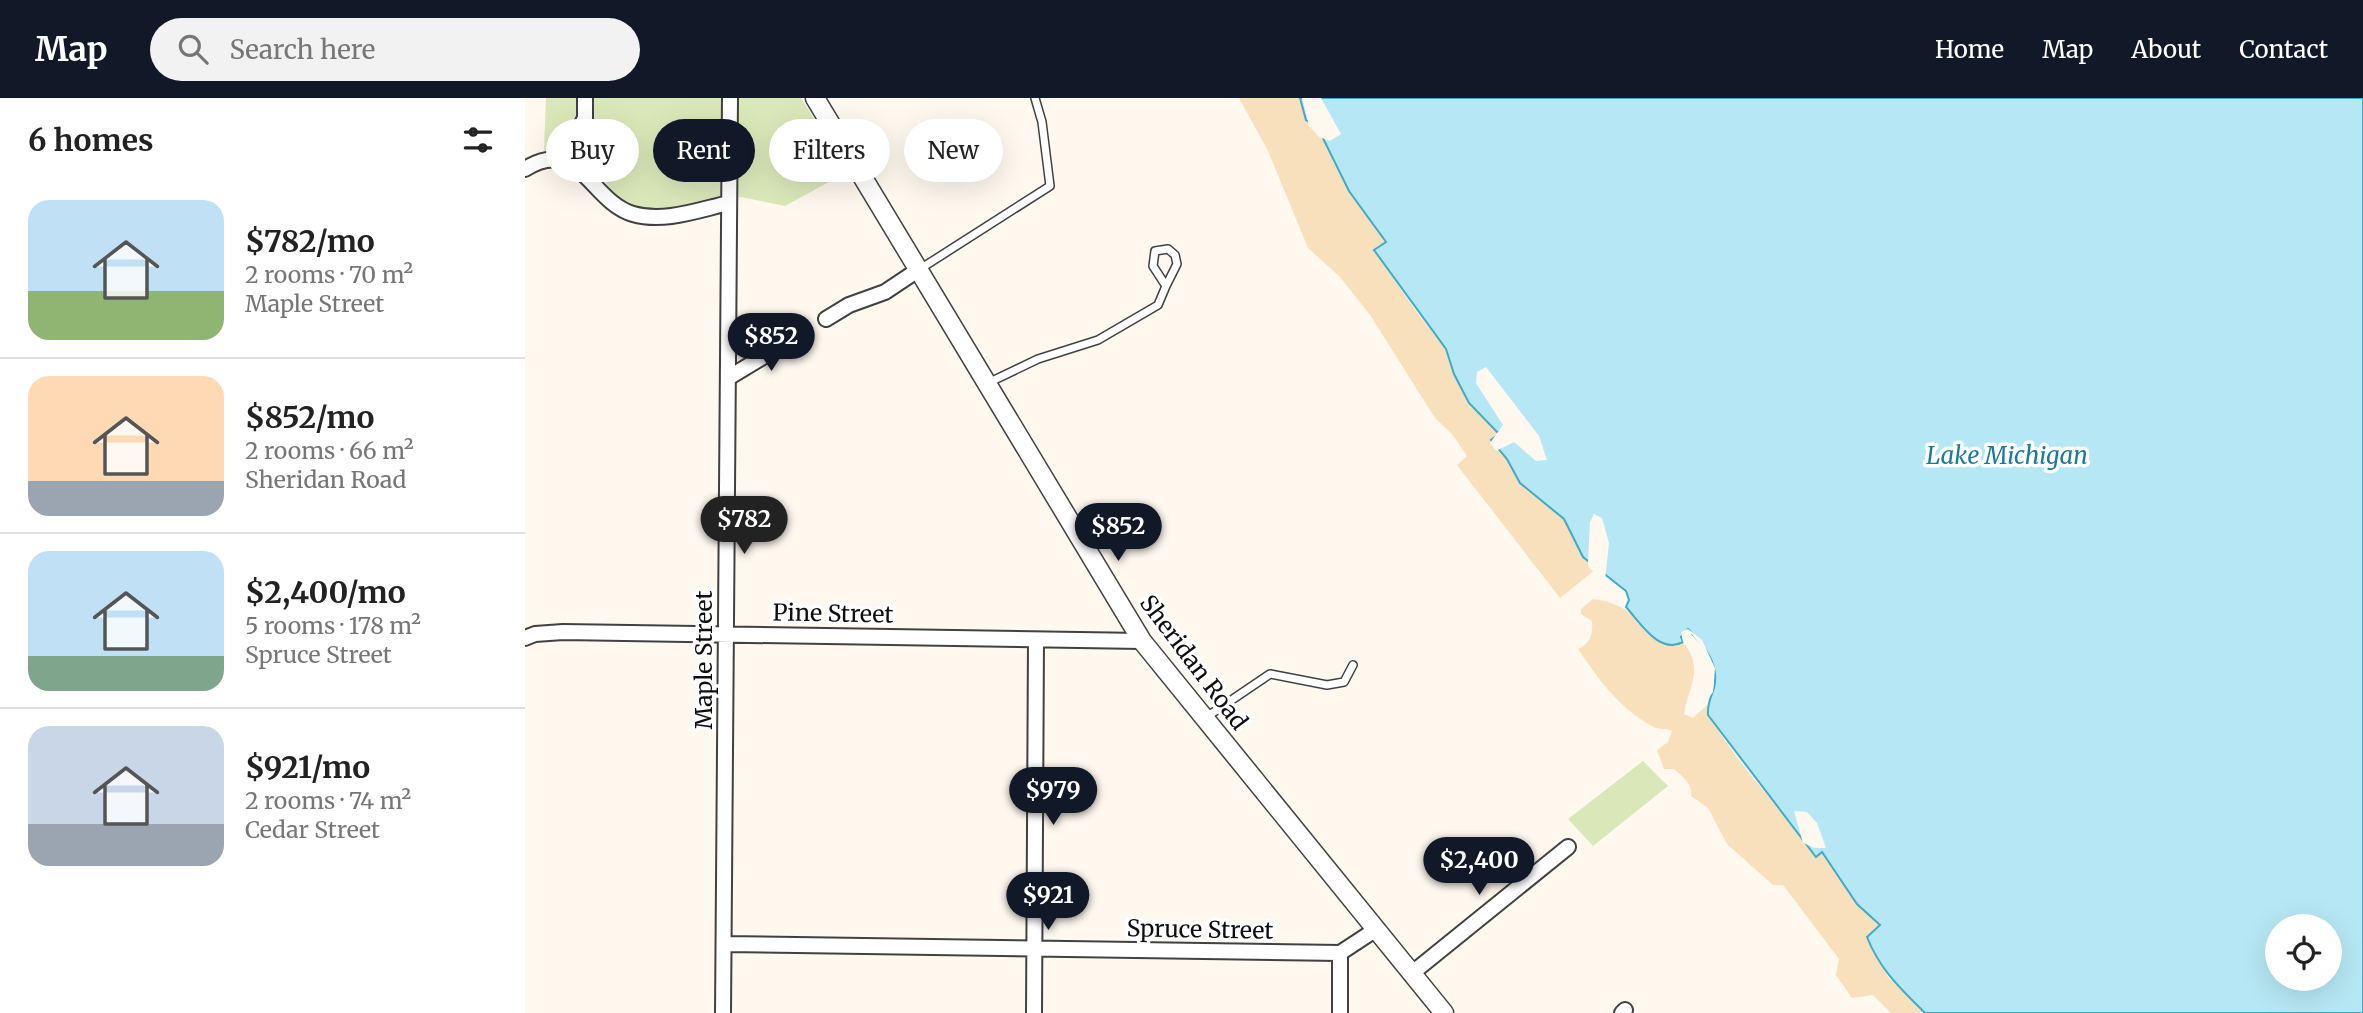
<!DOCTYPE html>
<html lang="en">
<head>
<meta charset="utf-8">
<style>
	:root { --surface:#fff; --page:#f2f2f2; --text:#222; --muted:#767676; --line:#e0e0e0; --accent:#111827 }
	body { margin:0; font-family:Merriweather,serif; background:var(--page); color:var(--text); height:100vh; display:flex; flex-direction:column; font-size:26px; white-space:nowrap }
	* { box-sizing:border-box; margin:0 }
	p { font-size:23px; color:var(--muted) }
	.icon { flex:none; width:38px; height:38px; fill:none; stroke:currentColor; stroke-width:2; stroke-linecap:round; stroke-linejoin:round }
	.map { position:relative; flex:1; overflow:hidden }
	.drawer { display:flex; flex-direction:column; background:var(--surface); width:525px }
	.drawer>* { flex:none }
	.banner { position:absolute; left:21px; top:21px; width:665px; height:63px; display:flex; gap:14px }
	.tools { position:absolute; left:1740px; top:816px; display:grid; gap:14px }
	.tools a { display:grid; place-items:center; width:77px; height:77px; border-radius:50%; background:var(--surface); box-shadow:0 7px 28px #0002; font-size:35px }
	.price { position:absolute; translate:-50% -60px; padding:0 16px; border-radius:24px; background:var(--accent); color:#fff; font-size:23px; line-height:46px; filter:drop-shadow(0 2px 4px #0008) }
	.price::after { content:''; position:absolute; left:50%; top:42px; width:21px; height:16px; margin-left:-10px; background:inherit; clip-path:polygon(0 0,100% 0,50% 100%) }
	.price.selected { background:#222; color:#fff }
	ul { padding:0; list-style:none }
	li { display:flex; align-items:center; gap:21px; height:175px; padding:0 28px }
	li+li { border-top:2px solid var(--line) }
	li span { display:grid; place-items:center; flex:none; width:196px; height:140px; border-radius:21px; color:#555 }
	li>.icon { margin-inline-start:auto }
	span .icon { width:84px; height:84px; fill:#fffc; stroke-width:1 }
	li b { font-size:30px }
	h2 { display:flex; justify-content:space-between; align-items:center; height:84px; padding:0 28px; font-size:30px }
	.chip { padding:0 24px; border-radius:32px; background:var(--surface); box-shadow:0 7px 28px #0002; font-size:24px; line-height:63px }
	.chip.selected { background:var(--accent); color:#fff }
	header { display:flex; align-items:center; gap:42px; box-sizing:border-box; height:98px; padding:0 35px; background:var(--accent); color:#fff }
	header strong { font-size:33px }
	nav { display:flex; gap:38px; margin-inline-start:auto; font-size:24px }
	.search { width:490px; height:63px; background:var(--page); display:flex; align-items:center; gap:18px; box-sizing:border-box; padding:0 24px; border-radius:38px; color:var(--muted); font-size:26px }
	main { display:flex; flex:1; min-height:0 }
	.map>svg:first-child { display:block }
	.green { fill:#dae8b9 }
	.sand { fill:#f9e0bd }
	.water { fill:#b5e8f4; stroke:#3eabc9; stroke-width:2; fill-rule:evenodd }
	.pier { fill:#fef8ef }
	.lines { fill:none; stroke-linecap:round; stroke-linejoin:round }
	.service-casing { stroke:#414141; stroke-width:10 }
	.minor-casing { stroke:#414141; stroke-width:18 }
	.tertiary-casing { stroke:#414141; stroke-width:21 }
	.service { stroke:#fff; stroke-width:7 }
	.minor { stroke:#fff; stroke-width:14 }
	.tertiary { stroke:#fff; stroke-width:18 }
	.labels { text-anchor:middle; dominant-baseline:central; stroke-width:7; stroke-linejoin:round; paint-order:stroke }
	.street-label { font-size:23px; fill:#0e0e0e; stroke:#fff }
	.water-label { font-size:24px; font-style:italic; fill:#1b7b9b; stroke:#fff }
</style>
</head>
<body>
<header>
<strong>Map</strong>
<div class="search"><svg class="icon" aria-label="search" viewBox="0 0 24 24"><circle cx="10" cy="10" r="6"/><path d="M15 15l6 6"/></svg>Search here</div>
<nav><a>Home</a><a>Map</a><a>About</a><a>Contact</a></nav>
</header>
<main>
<section class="drawer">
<h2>6 homes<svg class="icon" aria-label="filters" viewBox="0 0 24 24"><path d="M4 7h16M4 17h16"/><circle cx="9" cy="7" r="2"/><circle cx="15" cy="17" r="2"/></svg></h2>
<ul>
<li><span style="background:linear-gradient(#bfe0f5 65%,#8fb573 0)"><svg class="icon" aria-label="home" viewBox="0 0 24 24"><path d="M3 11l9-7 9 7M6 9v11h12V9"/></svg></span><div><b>$782/mo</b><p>2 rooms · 70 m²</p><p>Maple Street</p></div></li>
<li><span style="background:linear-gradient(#ffd9b3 75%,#9aa5b1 0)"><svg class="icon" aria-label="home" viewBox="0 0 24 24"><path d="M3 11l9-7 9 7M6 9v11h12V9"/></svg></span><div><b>$852/mo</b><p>2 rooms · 66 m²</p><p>Sheridan Road</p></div></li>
<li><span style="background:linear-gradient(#bfe0f5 75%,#7fa58c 0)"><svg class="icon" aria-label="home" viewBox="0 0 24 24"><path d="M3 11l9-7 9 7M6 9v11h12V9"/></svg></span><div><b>$2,400/mo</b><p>5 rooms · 178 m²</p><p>Spruce Street</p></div></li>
<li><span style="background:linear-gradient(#c9d6e8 70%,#9aa5b1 0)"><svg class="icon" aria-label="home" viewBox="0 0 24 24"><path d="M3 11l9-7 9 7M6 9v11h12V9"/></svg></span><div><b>$921/mo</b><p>2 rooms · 74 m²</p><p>Cedar Street</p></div></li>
</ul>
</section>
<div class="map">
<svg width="1838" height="915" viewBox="0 0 1838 915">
	<rect width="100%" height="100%" fill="#fef8ef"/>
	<path class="green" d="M21,0H276L322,74L260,108L216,99L130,112C79,107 83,72 52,57C42,53 29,53 19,53Z
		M1118,663L1143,688L1068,748L1043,721Z"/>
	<path class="sand" d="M714,0H775L781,22L792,28L824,93L861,144L849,152L893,216L921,251L929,276L944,305L974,336L967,342L982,361L995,385L1039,421L1050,445L1071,471L1035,500L932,367L942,358L927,336L910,320L845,217L815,179L783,150L743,53Z
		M1068,501C1100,504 1124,529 1151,547L1158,544C1180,572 1164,586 1159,616L1168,620L1182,607C1187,639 1268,724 1291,758L1296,754L1332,806L1355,828L1362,878L1400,915H1366L1348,897L1327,900L1311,877L1314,861L1258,787H1248L1202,746L1183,710L1166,698C1168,686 1157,678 1149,671H1139L1132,652L1143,644L1147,633C1142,630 1136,632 1131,630C1096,613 1074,582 1053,551C1066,545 1068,536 1067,523L1056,516V511Z"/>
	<path class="water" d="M775,0H1838V915H1400C1376,891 1355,872 1342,839L1355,827L1332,806L1297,754L1291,759L1183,617C1182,605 1186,600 1189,590C1195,565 1178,547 1163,531L1156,539L1158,544C1134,557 1115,524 1101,509L1104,502L1101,493L1058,459L1039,421L995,385L982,361L966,342L974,336L944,305L929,276L921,251L849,152L861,144L824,93L792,28L781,22ZM1752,828H1804V880H1752Z"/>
	<path class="pier" d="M777,0H796L816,36L805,43L794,39L784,28Z
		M961,269L1014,338L1022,362L1011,363L989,344L971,353L965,345L978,327L951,285L952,274Z
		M1069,416L1077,420L1084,445L1080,482L1064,470L1063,464L1065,424Z
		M1163,531L1177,542L1190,570L1188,594L1178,607L1187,582V571L1181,555L1167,536H1160V546L1158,544L1156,534Z
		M1269,713L1282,714L1292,725L1301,750H1290L1278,745Z"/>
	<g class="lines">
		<g class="service-casing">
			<path id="service" d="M395,171L525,88L517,24L510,0
				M463,285L513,261L573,242L633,207L641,188L628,168L630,153L643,151L650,157L652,166L641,188
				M680,620L745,576L802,587L819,584L828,567"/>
		</g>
		<g class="minor-casing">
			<path id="minor" d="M37,63L60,20V0
				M0,71C54,37 66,104 108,116C139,125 173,112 204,105
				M301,221L324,207L360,194L393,172
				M203,280L271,239
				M0,540L10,536L38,534L617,543
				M199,846L815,855L850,832
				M815,855V915
				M886,876L1043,749
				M198,915L205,0
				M509,915L511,542
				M1097,915L1100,912"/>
		</g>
		<g class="tertiary-casing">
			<path id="tertiary" d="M290,0L617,543L919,915"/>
		</g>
		<use href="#service" class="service"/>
		<use href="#minor" class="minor"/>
		<use href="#tertiary" class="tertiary"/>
	</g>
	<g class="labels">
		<g class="street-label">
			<text transform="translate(308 515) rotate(1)">Pine Street</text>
			<text transform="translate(178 562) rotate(-90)">Maple Street</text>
			<text transform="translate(669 564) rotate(53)">Sheridan Road</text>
			<text transform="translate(675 831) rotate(1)">Spruce Street</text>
		</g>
		<g class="water-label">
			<text x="1482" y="357">Lake Michigan</text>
		</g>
	</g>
</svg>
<div class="tools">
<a><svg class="icon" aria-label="locate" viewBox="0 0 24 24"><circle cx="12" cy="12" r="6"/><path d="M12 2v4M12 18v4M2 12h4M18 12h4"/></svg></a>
</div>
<b class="price" style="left:246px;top:275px">$852</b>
<b class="price selected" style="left:219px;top:458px">$782</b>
<b class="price" style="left:593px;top:465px">$852</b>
<b class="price" style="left:528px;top:729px">$979</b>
<b class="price" style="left:954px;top:799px">$2,400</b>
<b class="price" style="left:523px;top:834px">$921</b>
<div class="banner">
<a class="chip">Buy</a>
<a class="chip selected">Rent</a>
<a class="chip">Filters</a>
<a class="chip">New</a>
</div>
</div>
</main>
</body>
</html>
